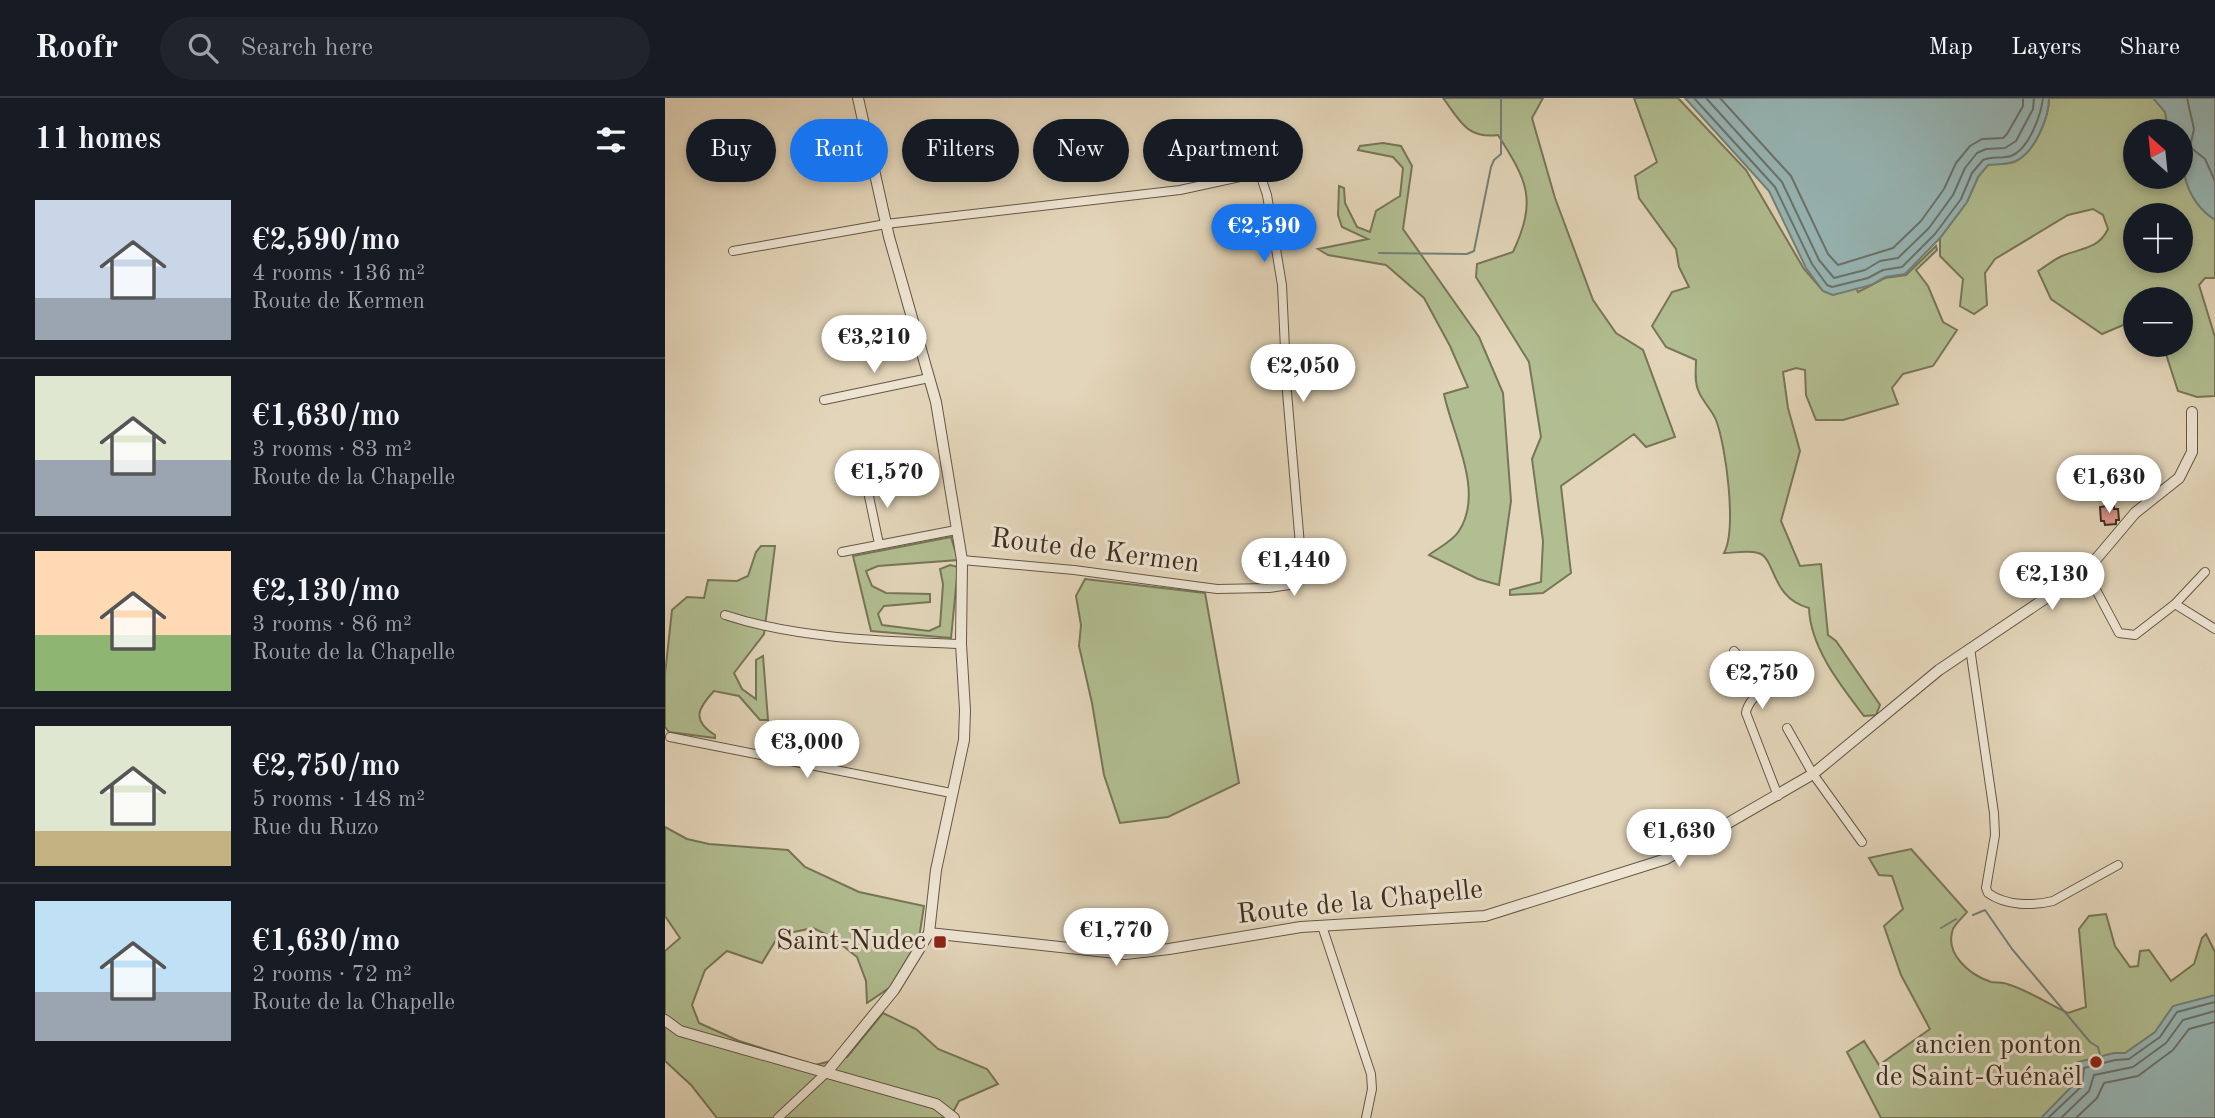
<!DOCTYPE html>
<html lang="en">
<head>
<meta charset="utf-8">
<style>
	:root { --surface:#171b24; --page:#20242c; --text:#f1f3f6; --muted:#9ea1a6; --line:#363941; --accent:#1a73e8 }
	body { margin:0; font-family:"Old Standard TT",serif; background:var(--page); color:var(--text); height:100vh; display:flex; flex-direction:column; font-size:26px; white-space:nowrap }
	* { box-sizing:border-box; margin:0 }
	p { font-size:23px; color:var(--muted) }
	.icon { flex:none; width:38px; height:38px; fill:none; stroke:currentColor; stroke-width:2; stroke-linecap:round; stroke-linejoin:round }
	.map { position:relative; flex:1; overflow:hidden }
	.sheet { display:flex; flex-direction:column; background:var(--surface); width:665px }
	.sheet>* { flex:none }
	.banner { position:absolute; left:21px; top:21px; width:665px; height:63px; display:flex; gap:14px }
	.needle { width:46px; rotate:333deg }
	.controls { position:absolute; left:1458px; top:21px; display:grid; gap:14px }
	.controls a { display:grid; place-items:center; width:70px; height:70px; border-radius:50%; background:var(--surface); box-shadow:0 4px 10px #0003; font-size:35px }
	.price { position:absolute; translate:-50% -60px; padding:0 16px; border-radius:24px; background:#fff; color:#222; font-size:23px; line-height:46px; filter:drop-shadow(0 2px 4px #0008) }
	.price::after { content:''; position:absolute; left:50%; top:42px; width:21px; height:16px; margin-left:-10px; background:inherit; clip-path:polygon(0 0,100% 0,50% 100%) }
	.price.current { background:var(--accent); color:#fff }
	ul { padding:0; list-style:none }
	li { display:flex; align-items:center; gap:21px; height:175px; padding:0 35px }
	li+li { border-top:2px solid var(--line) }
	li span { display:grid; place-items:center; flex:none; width:196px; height:140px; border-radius:0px; color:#555 }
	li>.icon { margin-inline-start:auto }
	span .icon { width:84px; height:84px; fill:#fffc; stroke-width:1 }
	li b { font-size:30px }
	h2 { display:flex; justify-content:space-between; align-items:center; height:84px; padding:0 35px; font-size:30px }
	.pill { padding:0 24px; border-radius:32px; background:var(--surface); box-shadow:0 4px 10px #0003; font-size:24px; line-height:63px }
	.pill.current { background:var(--accent); color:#fff }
	header { display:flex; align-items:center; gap:42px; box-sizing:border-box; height:98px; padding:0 35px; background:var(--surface); border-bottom:2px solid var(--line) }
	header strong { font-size:33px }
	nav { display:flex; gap:38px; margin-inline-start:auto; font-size:24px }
	.search { width:490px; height:63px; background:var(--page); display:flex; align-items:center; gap:18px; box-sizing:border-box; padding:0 24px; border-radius:38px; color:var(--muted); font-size:26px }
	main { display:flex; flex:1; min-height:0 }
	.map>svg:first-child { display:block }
	.green { fill:#b1be91; stroke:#777658; stroke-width:2; fill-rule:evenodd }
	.water { fill:#97b7b7; stroke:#73807b; stroke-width:2 }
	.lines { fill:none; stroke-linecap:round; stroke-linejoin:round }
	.shore { stroke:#6a726c; stroke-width:2 }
	.stream { stroke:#73807b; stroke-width:2 }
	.building { fill:#e0988f; stroke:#3d2d20; stroke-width:2 }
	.minor-casing { stroke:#665746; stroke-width:10 }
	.tertiary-casing { stroke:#665746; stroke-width:12 }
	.minor { stroke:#ede4d2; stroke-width:8 }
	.tertiary { stroke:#ede4d2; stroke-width:10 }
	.poi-dot { fill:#8f2418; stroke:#ede4d2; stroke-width:2.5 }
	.labels { text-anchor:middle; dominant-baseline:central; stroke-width:6; stroke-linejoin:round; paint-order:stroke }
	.street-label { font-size:28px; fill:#3d2d20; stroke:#ede4d2 }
	.poi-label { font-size:28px; fill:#3d2d20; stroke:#ede4d2; text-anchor:end }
</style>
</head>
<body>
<header>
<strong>Roofr</strong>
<div class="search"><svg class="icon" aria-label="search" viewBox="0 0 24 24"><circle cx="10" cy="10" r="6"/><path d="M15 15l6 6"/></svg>Search here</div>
<nav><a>Map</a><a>Layers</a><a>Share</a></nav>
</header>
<main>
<section class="sheet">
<h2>11 homes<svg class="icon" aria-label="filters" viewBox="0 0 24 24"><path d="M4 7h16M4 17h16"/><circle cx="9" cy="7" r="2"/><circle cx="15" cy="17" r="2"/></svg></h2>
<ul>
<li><span style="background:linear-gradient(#c9d6e8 70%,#9aa5b1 0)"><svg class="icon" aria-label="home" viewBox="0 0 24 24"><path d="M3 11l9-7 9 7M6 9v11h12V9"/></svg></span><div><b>€2,590/mo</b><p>4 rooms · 136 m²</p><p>Route de Kermen</p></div></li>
<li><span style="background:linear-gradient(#dfe7d0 60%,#9aa5b1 0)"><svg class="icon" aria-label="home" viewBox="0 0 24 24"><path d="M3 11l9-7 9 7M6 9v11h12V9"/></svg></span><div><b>€1,630/mo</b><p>3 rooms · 83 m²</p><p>Route de la Chapelle</p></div></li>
<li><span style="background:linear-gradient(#ffd9b3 60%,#8fb573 0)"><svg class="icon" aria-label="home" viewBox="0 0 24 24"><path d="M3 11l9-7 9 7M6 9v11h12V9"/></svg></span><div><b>€2,130/mo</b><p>3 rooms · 86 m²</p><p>Route de la Chapelle</p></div></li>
<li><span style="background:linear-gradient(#dfe7d0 75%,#c2b280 0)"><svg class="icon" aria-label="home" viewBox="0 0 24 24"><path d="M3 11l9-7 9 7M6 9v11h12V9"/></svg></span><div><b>€2,750/mo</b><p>5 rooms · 148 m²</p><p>Rue du Ruzo</p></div></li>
<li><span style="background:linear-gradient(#bfe0f5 65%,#9aa5b1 0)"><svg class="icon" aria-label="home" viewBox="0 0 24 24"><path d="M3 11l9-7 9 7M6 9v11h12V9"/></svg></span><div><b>€1,630/mo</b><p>2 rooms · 72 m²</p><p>Route de la Chapelle</p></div></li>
</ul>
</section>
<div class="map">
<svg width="1550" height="1020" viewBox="0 0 1550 1020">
	<rect width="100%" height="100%" fill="#e3d5b9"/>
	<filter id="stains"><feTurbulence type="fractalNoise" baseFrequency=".00286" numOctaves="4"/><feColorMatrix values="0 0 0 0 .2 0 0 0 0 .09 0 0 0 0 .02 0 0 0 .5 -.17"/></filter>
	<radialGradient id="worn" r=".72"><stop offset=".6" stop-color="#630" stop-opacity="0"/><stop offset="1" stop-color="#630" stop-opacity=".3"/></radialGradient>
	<path class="green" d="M778,0H878L867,20L890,100L928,202L951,235L978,252L1010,339L981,349L969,336L896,388L906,475L878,495L845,497V492L876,484L878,443L867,361L876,339L864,264L811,179L812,166L848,154C872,102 863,84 833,37C802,41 795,23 778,0Z
		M969,0H1013L1081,72L1139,171L1158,193L1168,197L1191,189L1193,194L1220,180L1241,177L1271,148L1272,152L1251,172L1263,188L1278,224L1292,232L1268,268L1238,276L1227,290L1233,306L1178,322H1151L1141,297L1140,272L1131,270L1118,274L1123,310L1135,353L1116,423L1135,468L1156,466L1163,537L1171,543L1215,607L1211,617L1199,618C1176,588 1145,549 1144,510C1105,500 1111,459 1093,455C1083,452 1069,455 1059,455C1072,431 1061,348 1051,322C1047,312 1038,304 1034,294C1029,285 1031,272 1031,262L1001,249L987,228L1007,194L1024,189L1014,169L1011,151L974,100L970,78L992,64Z
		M1384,0H1550V180H1540L1534,187L1550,239V298L1532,299L1513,293L1498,247H1516V201H1470V222L1437,236L1386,201L1373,173C1380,169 1388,162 1397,158C1415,150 1433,152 1443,131L1438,117L1428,111L1403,117L1330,161L1320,175L1322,207L1309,216L1295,208L1298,181L1275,158V140L1302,104L1313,79L1323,66C1332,66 1342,67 1351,63C1370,54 1384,19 1384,0ZM1470,33H1516V79H1470ZM1470,117H1516V163H1470Z
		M718,45L736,48L747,68L738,131L814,239L838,295L846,403L834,487L813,481L764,457C773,450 788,443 794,433C820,393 787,336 779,296L803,289L785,248L759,200L721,167L663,157L653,151L703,141L677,129L673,117L674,88L679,90L680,105L692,129L705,134L711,113L735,98L738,70L728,59L693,52L695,48Z
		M286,439L293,462L213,468L201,473L207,488L221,495L265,496V504L219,508L213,516L217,527L264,533L275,528L278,486L275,471L285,467L293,469L286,540L206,533L188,458Z
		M96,448H110L99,536L69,575L77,591L91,601V562L98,558L103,622H95L74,598L49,593C33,610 26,622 50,637V640L4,634L0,629V576L7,512L22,499L39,500L43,482L72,483L83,478L91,454Z
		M420,481L540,495L574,685L503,719L455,725L439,677L427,605L414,548L416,527L411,498Z
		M0,729L22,741L44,746L123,752L140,769L194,794L259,808L254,840L227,888L202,905L201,883L192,859L167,839L148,830L114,837L97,865L62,853L40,872L27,907L34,925L74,943L150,967L182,959L218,915L251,931L273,951L322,971L333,986L294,1003L285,1020H52L26,987L0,963V853L15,840L0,818Z
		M1246,751L1302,814C1298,819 1291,825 1288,831C1279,856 1305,877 1326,884C1331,885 1337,884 1342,886C1363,892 1383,906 1403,915L1421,909L1414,831L1424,818L1441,816L1450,848L1465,869L1473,868L1475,853L1484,852L1506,883L1529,866L1537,840L1541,836L1550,854V1020H1216L1182,954L1199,943L1214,967L1265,931L1236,877L1219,828L1238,811L1227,778L1214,777L1204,760Z"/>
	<path class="water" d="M1020,0H1384C1384,19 1370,54 1351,63C1342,67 1332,66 1323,67L1313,79L1302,104L1275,140L1240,176L1220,179L1206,187L1168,197L1158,193L1141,170L1104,93Z
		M1488,0H1550V122C1518,101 1516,69 1516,33H1503L1500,14Z
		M1550,897V1020H1376L1412,983L1413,964L1449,955H1460L1490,934L1508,908Z"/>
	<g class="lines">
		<path class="shore" d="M1029,0L1110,89L1147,166L1162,187L1167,189L1203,180L1218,172L1237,169L1270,136L1296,101L1307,75L1318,62C1327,58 1336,61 1346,58C1364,51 1376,17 1378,0
			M1041,0L1117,84L1154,162L1169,180L1200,172L1215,163L1233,160L1264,130L1288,97L1300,70L1312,55L1321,51L1340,50L1351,43L1368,11L1369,0
			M1055,0L1126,78L1163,156L1173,167L1228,150L1256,123L1279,91L1291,65L1305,48L1317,41L1338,40L1342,36L1358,8V0
			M1522,0L1529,31L1525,49L1540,61L1550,83
			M1383,1020L1417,988L1419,970L1450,962L1464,961L1495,939L1512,914L1550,904
			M1396,1020L1424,993L1429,977L1468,969L1501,945L1518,922L1550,913
			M1411,1020L1432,1000L1439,985L1473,978L1508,952L1524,931L1550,924"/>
		<path class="stream" d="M714,155L802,156L809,153L826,69L829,62L836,56V0
			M1308,817L1320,812L1347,851L1425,944L1433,949L1435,957
			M1276,830L1291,821"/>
	</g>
	<path class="building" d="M1449,407V411H1453L1454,422H1451V426L1440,427L1439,423H1436L1435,409Z"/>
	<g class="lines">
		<g class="minor-casing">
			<path id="minor" d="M68,153L221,126L515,92L584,77L596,79L602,97L617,187L622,294L636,459L635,474L624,487L604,490L552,491L409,472L297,462
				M159,302L264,280
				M201,384L214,446
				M177,454L291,432
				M1421,473L1454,535L1470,537L1510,506L1540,474
				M1510,506L1550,531
				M60,517C133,541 220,543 296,546
				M1305,550L1329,715L1330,737L1321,790L1323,795C1341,808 1368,808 1388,803L1453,767
				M1069,553L1097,585C1095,597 1082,603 1081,615L1113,698
				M1122,630L1148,676L1197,744
				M5,639L286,695
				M657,828L706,976L707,991L701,1020
				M113,1020L162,974"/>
		</g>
		<g class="tertiary-casing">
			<path id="tertiary" d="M264,835L460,856L504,851L636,829L820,818L1001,761L1148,676L1274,572L1421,473L1470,415L1514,380L1527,354V314
				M0,922L15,933L271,1006L289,1020
				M162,974L229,892L264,835L271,772L299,642L300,612L296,546L297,462L271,304L224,139L193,0"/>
		</g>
		<use href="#minor" class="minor"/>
		<use href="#tertiary" class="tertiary"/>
	</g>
	<g class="poi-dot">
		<rect x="268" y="837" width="14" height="14" rx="3.5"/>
		<circle cx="1431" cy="964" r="7"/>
	</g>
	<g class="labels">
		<g class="street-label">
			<text transform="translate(430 454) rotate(7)">Route de Kermen</text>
			<text transform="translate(695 805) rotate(-6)">Route de la Chapelle</text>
		</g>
		<g class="poi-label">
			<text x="261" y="844">Saint-Nudec</text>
			<text x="1417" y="948">ancien ponton<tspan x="1417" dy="32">de Saint-Guénaël</tspan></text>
		</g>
	</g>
	<rect width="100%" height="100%" filter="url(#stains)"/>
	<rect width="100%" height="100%" fill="url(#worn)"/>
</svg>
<div class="controls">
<a><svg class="needle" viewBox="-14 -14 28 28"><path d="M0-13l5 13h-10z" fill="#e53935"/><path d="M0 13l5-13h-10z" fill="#9ea1a6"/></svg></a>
<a>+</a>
<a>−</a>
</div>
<b class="price current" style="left:599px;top:166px">€2,590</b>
<b class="price" style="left:209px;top:277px">€3,210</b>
<b class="price" style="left:638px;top:306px">€2,050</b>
<b class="price" style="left:222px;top:412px">€1,570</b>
<b class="price" style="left:1444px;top:417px">€1,630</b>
<b class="price" style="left:629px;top:500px">€1,440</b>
<b class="price" style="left:1387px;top:514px">€2,130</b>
<b class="price" style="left:1097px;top:613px">€2,750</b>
<b class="price" style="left:142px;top:682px">€3,000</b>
<b class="price" style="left:1014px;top:771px">€1,630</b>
<b class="price" style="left:451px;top:870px">€1,770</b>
<div class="banner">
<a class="pill">Buy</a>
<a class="pill current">Rent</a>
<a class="pill">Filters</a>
<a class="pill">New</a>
<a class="pill">Apartment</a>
</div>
</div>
</main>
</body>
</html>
